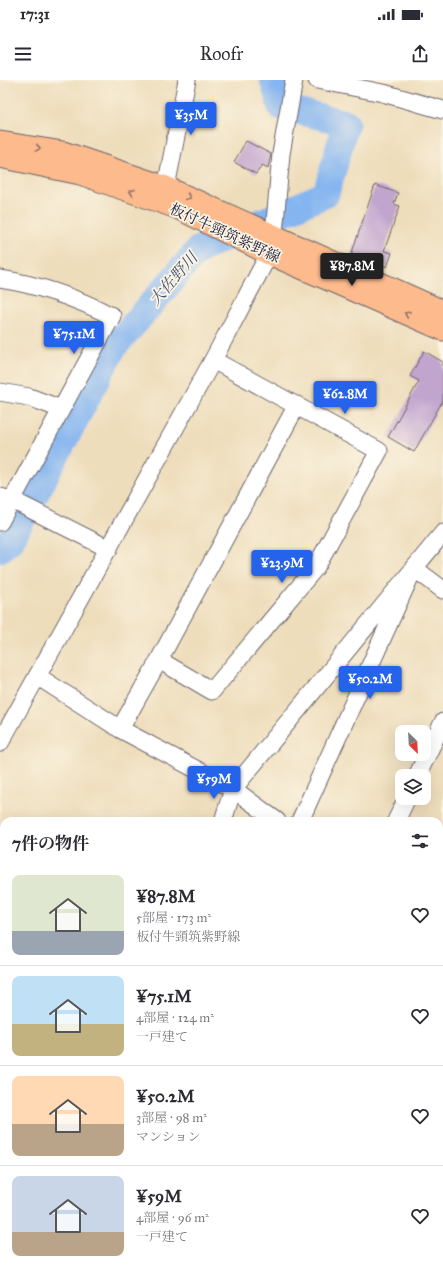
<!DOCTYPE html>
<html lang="ja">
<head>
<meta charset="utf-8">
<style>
	:root { --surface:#fff; --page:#f2f2f3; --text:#2b2b33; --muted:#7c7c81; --line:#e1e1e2; --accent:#2563eb }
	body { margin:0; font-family:"IM FELL Great Primer","Noto Serif JP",serif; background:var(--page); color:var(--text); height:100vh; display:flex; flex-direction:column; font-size:15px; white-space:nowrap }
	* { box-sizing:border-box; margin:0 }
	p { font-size:13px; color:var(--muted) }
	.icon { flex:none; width:22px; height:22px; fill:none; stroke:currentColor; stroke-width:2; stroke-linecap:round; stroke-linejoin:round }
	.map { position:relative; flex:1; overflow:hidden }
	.panel { position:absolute; left:0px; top:737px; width:443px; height:456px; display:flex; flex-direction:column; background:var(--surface); border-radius:12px 12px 0 0; box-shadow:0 4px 16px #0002 }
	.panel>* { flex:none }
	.needle { width:26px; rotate:156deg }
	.buttons { position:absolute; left:395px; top:645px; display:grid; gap:8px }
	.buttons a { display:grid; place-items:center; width:36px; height:36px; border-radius:8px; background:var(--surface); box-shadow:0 4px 16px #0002; font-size:20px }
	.price { position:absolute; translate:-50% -34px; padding:0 9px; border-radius:4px; background:var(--accent); color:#fff; font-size:13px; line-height:26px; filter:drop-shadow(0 1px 2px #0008) }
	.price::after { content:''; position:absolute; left:50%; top:24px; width:12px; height:9px; margin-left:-6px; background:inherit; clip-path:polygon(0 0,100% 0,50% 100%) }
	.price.current { background:#222; color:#fff }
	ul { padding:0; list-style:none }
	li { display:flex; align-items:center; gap:12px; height:100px; padding:0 12px }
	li+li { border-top:1px solid var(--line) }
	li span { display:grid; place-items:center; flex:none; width:112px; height:80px; border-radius:8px; color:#555 }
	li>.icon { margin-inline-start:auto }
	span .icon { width:48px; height:48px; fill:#fffc; stroke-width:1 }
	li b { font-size:17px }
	h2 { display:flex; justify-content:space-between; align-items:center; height:48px; padding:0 12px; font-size:17px }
	.status { display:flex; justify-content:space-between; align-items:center; height:28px; padding:0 20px; background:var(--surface); direction:ltr }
	.status svg { height:11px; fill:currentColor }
	header { display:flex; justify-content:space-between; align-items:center; height:52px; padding:0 12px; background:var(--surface); font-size:18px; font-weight:600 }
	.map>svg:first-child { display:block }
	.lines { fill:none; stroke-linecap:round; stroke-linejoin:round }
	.river { stroke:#85b5f0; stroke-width:27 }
	.building { fill:#c2a5cf }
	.minor-casing { stroke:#696368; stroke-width:19 }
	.major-casing { stroke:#696368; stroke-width:23 }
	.minor { stroke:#fff; stroke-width:17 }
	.major { stroke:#fcba8d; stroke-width:21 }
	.oneway { stroke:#8f6e64 }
	.labels { text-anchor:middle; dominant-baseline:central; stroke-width:3.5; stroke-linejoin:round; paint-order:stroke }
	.street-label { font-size:15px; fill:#22223b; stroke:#fcf5e5 }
	.water-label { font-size:16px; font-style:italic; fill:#45557a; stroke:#fcf5e5 }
</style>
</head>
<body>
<div class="status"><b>17:31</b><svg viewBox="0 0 49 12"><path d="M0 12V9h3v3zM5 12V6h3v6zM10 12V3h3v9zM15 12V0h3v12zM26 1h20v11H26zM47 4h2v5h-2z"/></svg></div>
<header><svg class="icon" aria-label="menu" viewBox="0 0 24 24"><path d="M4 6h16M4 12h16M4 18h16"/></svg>Roofr<svg class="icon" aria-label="share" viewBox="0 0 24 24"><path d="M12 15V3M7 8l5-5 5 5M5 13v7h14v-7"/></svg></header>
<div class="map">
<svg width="443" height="1193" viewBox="0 0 443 1193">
	<rect width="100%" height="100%" fill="#fcf5e5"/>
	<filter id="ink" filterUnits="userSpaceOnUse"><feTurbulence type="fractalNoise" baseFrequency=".025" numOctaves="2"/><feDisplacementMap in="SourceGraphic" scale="8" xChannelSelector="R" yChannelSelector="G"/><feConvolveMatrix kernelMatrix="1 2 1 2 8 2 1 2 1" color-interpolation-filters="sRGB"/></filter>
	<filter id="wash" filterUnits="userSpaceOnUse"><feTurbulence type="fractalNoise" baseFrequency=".012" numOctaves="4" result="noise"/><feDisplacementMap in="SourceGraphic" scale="16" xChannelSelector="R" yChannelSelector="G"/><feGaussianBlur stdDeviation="0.9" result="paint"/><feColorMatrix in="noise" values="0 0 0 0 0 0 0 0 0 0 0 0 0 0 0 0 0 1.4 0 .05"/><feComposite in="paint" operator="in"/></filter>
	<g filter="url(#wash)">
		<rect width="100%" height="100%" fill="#edb"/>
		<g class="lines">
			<path class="river" d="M0,469L11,460L114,267L199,169L326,114L346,43L281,27L273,0"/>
		</g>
		<g id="blocks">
			<path class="building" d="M246,61L271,74L268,88L262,85L256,94L234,82Z
				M375,105L398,113L394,124L400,126L384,171L392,173L387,187L351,175Z
				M424,271L443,282V320L414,372L388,357L419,301L410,296Z"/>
		</g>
	</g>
	<g filter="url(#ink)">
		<use href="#blocks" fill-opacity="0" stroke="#696368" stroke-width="1"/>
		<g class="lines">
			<g class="minor-casing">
				<path id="minor" d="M317,0L383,13L443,30
					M166,107L187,0
					M0,199C40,205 76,218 112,236L0,442
					M0,312L29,317L61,329
					M0,417L12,420L109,469
					M159,580L212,611L316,487L379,371L213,280
					M37,596L120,649L233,709L277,741
					M120,649L159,580L297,325
					M0,663L213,280L269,174L274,154L281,74L294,0
					M417,696L443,642
					M223,741L233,709L443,453
					M300,741L414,488L443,510
					M396,741L407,718
					M439,842L443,833
					M0,1046L4,1034
					M439,1092L443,1081
					M0,1109L4,1130
					M0,1156L4,1145
					M144,1189L166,1193
					M73,1193V1189
					M236,1193L238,1189
					M320,1193L321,1189
					M405,1193L406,1189"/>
			</g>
			<g class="major-casing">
				<path id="major" d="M0,62L63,72L166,107L443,231
					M0,77L80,94L177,128L269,174L443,250"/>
			</g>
			<use href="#minor" class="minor"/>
			<use href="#major" class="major"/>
		</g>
		<defs><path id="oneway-chevron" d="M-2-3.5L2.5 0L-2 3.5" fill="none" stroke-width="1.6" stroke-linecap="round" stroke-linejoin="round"/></defs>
		<g class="oneway">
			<use href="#oneway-chevron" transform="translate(38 68) rotate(9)"/>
			<use href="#oneway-chevron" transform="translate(132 112) rotate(-160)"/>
			<use href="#oneway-chevron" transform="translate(188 117) rotate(23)"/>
			<use href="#oneway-chevron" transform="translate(407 234) rotate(-156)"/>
		</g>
	</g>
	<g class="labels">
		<g class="street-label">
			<text transform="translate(225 153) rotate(25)">板付牛頸筑紫野線</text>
		</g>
		<g class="water-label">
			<text transform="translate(173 199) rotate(-49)">大佐野川</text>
		</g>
	</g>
</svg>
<div class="buttons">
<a><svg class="needle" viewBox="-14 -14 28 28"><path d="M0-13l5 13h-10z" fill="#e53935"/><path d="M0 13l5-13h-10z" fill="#7c7c81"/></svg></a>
<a><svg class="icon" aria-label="layers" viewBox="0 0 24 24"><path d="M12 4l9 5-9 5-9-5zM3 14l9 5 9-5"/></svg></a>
</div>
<b class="price" style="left:191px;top:56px">¥35M</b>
<b class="price current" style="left:352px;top:207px">¥87.8M</b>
<b class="price" style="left:74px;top:275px">¥75.1M</b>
<b class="price" style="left:345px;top:335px">¥62.8M</b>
<b class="price" style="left:282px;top:504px">¥23.9M</b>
<b class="price" style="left:370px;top:620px">¥50.2M</b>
<b class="price" style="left:214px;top:720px">¥59M</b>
<section class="panel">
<h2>7件の物件<svg class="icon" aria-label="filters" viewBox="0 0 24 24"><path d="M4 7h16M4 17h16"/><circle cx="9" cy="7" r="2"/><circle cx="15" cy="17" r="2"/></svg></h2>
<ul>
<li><span style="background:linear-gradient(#dfe7d0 70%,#9aa5b1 0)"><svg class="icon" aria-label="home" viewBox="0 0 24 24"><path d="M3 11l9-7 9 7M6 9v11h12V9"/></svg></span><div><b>¥87.8M</b><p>5部屋 · 173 m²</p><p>板付牛頸筑紫野線</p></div><svg class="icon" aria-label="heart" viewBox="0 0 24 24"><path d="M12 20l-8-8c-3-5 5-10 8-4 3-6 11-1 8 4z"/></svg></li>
<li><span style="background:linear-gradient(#bfe0f5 60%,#c2b280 0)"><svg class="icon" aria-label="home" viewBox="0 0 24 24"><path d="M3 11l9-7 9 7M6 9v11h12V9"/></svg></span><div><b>¥75.1M</b><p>4部屋 · 124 m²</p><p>一戸建て</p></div><svg class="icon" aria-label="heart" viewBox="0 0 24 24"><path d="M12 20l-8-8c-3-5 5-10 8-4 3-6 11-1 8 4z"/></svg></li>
<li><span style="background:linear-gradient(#ffd9b3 60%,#b9a48a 0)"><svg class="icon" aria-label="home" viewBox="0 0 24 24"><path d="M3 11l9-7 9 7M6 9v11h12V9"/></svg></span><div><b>¥50.2M</b><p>3部屋 · 98 m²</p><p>マンション</p></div><svg class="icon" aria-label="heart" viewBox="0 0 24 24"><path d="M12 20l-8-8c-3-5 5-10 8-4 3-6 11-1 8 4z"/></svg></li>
<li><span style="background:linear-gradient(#c9d6e8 70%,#b9a48a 0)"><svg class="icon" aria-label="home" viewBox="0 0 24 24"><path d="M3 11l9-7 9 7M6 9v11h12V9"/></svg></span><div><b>¥59M</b><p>4部屋 · 96 m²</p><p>一戸建て</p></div><svg class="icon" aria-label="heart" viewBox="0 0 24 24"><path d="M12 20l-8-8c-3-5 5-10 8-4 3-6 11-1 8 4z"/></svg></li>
</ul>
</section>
</div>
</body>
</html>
